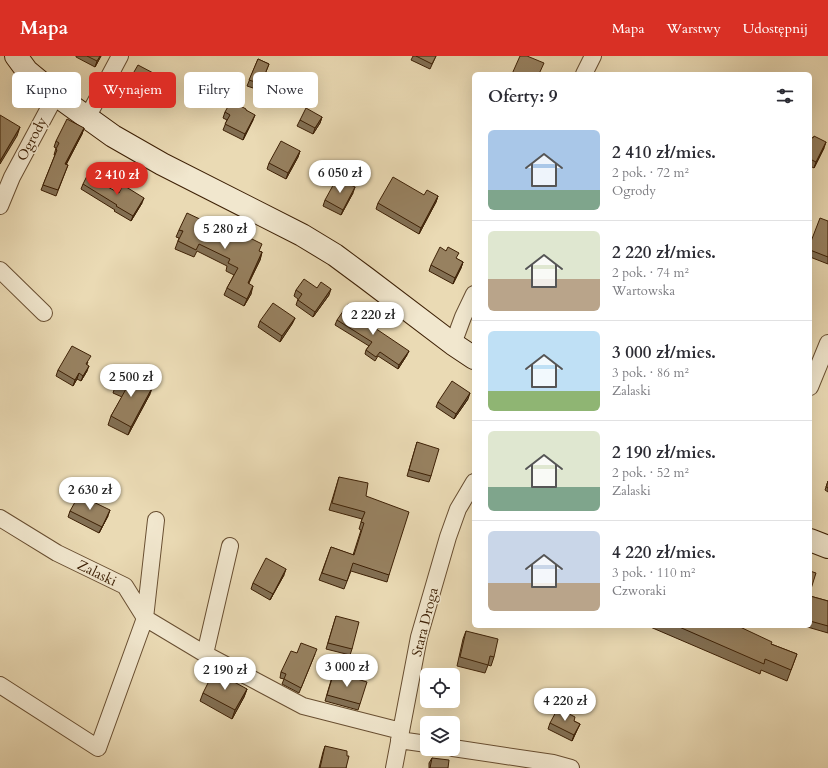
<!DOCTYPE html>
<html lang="pl">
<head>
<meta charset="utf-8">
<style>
	:root { --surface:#fff; --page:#f2f2f3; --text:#2b2b33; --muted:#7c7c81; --line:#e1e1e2; --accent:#d93025 }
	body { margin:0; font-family:Cardo,serif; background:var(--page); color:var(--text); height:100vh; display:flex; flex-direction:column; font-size:15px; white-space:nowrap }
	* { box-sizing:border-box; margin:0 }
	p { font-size:13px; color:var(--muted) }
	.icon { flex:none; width:22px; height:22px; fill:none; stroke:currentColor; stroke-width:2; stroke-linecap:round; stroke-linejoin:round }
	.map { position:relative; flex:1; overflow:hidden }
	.side { position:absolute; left:472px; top:16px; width:340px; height:556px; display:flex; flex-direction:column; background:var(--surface); border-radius:6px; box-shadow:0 4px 16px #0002 }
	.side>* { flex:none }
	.hud { position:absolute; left:12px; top:16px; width:380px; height:36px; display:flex; gap:8px }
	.tools { position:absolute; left:420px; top:612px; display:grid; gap:8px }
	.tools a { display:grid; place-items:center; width:40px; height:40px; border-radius:6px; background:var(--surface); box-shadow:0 4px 16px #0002; font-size:20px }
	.price { position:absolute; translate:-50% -34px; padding:0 9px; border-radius:14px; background:#fff; color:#222; font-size:13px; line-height:26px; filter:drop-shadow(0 1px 2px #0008) }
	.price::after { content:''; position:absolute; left:50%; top:24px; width:12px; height:9px; margin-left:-6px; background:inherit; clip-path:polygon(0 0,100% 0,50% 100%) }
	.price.selected { background:var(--accent); color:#fff }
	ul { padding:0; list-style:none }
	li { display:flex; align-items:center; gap:12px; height:100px; padding:0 16px }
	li+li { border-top:1px solid var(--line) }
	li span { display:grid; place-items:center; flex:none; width:112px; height:80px; border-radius:6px; color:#555 }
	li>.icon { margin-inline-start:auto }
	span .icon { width:48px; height:48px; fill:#fffc; stroke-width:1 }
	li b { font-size:17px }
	h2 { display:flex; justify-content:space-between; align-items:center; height:48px; padding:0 16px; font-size:17px }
	.tag { padding:0 14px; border-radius:6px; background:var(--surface); box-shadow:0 4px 16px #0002; font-size:14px; line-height:36px }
	.tag.selected { background:var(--accent); color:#fff }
	header { display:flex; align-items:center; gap:24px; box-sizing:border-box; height:56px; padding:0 20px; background:var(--accent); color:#fff }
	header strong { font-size:19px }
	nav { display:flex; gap:22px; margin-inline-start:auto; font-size:14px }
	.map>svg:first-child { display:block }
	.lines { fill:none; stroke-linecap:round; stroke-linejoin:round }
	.street-casing { stroke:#684e31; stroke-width:18 }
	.secondary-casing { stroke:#3d2005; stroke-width:24 }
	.street { stroke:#f1e7ce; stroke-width:16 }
	.secondary { stroke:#f1e7ce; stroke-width:22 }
	.wall { fill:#826f53; stroke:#3d2005 }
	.shaded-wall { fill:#6a5a43; stroke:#3d2005 }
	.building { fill:#978160; stroke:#3d2005 }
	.labels { text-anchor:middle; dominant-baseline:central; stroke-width:3; stroke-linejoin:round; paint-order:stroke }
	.street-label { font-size:14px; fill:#3d2005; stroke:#f1e7ce }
</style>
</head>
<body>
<header>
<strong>Mapa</strong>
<nav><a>Mapa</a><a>Warstwy</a><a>Udostępnij</a></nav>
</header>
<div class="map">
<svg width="828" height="712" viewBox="0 0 828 712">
	<rect width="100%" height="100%" fill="#eadab4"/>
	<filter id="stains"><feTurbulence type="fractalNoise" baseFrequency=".005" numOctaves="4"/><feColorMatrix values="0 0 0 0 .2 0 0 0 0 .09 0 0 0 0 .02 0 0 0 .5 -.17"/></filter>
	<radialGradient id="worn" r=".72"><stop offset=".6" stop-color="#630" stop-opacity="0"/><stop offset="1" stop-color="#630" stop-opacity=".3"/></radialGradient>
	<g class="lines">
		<g class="street-casing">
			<path id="street" d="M584,18L593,0
				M87,62L120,0
				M0,150L12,121L56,39
				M0,214L44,257
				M453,288L463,261L474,238
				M810,331L828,287
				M0,462L57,497L125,530L145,562L205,598L303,650L401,675
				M205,598L230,490
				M0,629L98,692L145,562L156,464
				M399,684L427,688
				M453,692L553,707L571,712
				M394,712L419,581L448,481L458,453L474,426"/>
		</g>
		<g class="secondary-casing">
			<path id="secondary" d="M16,0L27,15L56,39L113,80L162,108L302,179L335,199L366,222L453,288L474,302
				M810,484L828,491"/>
		</g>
		<use href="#street" class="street"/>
		<use href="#secondary" class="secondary"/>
	</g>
	<path class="wall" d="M76,0H101L95,11L76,1Z
		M413,0H436L430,13L411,4Z
		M258,3L269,8L259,34L247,30Z
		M157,19L145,41L126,31L127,28Z
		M246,54L253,64L243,84L223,74L227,64L223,62L225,56Z
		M322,61L320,67L313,78L297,70L300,64Z
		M84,72L82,78L66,109H68L56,140L41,134L55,99H54L56,92L54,91L56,85Z
		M810,81L813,82L824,92L814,112L810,110Z
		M300,95L298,101L286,123L267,113L269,107Z
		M83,128L119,137L142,147L131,165L114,155L115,154L81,133Z
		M353,137L341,159L323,150L325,144Z
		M438,140L436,146L419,178L376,153L378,147Z
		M828,165V208L810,201V188Z
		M179,174L262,196L260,204L249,227L251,238L244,250L224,239L227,232L234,219L226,215L227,210L197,195L194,201L175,193L179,182L176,181Z
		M457,203L463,206L461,212L453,228L429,215L431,209Z
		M317,232L329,239L313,261L296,249L298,243L294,240L296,234Z
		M295,262L292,268L280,286L258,271L260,265Z
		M337,264L367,266L407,299L398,313L378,300L375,305L365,298L366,294L369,290L335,269Z
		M88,306L87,308V315L81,325L77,323L73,330L56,320L58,314Z
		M116,328L150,338L128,379L108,369L111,360L122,341L113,337Z
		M468,343L454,363L436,351L438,346Z
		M417,386L431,420L429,426L407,420Z
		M339,421L366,440L389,519L387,526L351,515L344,533L319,524L331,491L353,499L361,474L359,473L362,463L329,454Z
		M828,425V436L825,434Z
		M70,455L108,460L99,477L68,461Z
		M284,519L270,544L251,533L253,527Z
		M810,540L828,545V577L804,570H810Z
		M336,560L352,593L350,599L326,593Z
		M648,570H738L771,588L797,598L787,625L761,614L760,618Z
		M466,575L494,601L491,610L488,609L485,617L457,610L463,583Z
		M297,597L315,598L299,637L282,628L284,623L280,622L281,616Z
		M332,621L360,648L358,654L325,645Z
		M247,633L244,641L232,663L200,645L203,637Z
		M574,665L580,668L572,685L548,673L550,667Z
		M325,690L347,700L346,712H319L323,696Z
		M432,702L448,712H429V707Z"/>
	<path class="shaded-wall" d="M100,0H101L95,11L97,5Z
		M157,19L156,22L145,41L146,38Z
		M255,59L253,64L243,84L245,78Z
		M322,61L320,67L313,78L315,72Z
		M20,71L17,80L0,108V105Z
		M84,72L82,78L63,114L65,108Z
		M826,86L824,92L814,112L816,106Z
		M300,95L298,101L286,123L288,117Z
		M355,131L353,137L341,159L343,154Z
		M438,140L436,146L419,178L421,172Z
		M144,142L142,147L131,165L133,160Z
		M262,196L260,204L245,234L248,227Z
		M463,206L461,212L453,228L455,222Z
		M253,230L251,238L244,250L247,243Z
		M331,233L329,239L313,261L315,256Z
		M295,262L292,268L280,286L282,280Z
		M409,295L407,299L398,313L399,309Z
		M89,310L87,315L81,325L83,320Z
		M79,317L77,323L73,330L75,324Z
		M153,330L150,338L128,379L131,371Z
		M470,337L468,343L454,363L456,358Z
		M110,454L108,460L99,477L102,471Z
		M286,513L284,519L270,544L273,538Z
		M247,633L244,641L232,663L235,654Z
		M580,668L577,674L572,685L574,679Z"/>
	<path class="building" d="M87,0H100L97,5Z
		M416,0H436L432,8Z
		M520,0H527L544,7L539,18H512Z
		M258,3L269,8L261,28L249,24Z
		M138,9L157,19L146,38L127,28Z
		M231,45L246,53V54L255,59L245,78L225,68L230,59L225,56Z
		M306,52L322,61L315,72L300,64Z
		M0,59L20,71L0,105Z
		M67,63L84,72L65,108L68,109L58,134L43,129L57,94L56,93L59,87L56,85Z
		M814,80L826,86L816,106L810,103V81L813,82Z
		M281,85L300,95L288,117L269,107Z
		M87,120L119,137L123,129L144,142L133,160L116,150L117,149L83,128Z
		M393,121L424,139L427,134L438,140L421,172L378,147Z
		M337,122L355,131L343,154L325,144Z
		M187,157L240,182L242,178L262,188L259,195L262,196L248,227L253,230L247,243L227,232L238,212L228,207L230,203L199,188L196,194L178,185L183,175L179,174Z
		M820,162L828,165V201L810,194V188Z
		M440,191L446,195L448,191L459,197L456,202L463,206L455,222L431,209Z
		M304,223L317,232L321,226L331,233L315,256L298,244L302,238L296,234Z
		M273,247L295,262L282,280L260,265Z
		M348,248L368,262L366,266L409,295L399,309L380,296L376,301L366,294L372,286L337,264Z
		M72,290L91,300L86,308L89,310L83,320L79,317L75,324L58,314Z
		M124,314L153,330L131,371L111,360L126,333L116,328Z
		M452,325L470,337L456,358L438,346Z
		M417,386L439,393L431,420L409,414Z
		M339,421L368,427L366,440L409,456L389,519L353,507L347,525L322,517L331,491L354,499L364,467L361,466L365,456L332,447Z
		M828,425V432L826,431Z
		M79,439L110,454L102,471L70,455Z
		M266,502L286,513L273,538L253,527Z
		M810,515L816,517L810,536Z
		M810,540L828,545V570L810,565Z
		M336,560L359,566L352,593L328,587Z
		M677,570H738L772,586L771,588L797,598L791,614L765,603L764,608Z
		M466,575L498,583L494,601L490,600L488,609L460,601Z
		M301,587L317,593L301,632L284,623L286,618L281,616L291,595L297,597Z
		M214,615L247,633L235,654L203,637Z
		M334,616L367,626L360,648L327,639Z
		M558,652L575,661L574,665L580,668L574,679L550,667Z
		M325,690L347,695V700H349L346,712H320Z
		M432,702L449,704L448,712H430Z"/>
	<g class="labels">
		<g class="street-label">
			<text transform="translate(32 83) rotate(-62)">Ogrody</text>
			<text transform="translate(97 517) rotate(26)">Zalaski</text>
			<text transform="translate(425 566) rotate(-76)">Stara Droga</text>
		</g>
	</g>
	<rect width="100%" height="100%" filter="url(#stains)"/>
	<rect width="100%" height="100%" fill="url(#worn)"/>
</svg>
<div class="tools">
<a><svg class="icon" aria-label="locate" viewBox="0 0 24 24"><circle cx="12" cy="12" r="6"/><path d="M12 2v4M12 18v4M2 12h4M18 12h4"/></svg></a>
<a><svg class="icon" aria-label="layers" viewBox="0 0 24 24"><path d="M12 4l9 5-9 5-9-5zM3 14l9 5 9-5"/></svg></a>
</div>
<b class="price" style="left:340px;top:138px">6 050 zł</b>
<b class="price selected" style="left:117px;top:140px">2 410 zł</b>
<b class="price" style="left:225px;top:194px">5 280 zł</b>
<b class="price" style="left:373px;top:280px">2 220 zł</b>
<b class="price" style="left:131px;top:342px">2 500 zł</b>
<b class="price" style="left:90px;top:455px">2 630 zł</b>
<b class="price" style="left:347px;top:632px">3 000 zł</b>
<b class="price" style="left:225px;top:635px">2 190 zł</b>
<b class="price" style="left:565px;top:666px">4 220 zł</b>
<div class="hud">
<a class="tag">Kupno</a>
<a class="tag selected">Wynajem</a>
<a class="tag">Filtry</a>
<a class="tag">Nowe</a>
</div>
<section class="side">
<h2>Oferty: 9<svg class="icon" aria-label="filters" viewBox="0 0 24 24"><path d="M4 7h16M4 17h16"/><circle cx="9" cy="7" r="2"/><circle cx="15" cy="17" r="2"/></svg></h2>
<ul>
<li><span style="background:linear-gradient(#a9c7e8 75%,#7fa58c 0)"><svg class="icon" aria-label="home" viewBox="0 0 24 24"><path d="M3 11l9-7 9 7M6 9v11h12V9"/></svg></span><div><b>2 410 zł/mies.</b><p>2 pok. · 72 m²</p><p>Ogrody</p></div></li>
<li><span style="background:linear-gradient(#dfe7d0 60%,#b9a48a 0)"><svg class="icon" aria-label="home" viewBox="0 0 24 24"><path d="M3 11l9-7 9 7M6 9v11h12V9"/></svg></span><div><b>2 220 zł/mies.</b><p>2 pok. · 74 m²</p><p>Wartowska</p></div></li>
<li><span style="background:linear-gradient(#bfe0f5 75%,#8fb573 0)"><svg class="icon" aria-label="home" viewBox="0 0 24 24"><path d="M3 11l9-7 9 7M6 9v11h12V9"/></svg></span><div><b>3 000 zł/mies.</b><p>3 pok. · 86 m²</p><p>Zalaski</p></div></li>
<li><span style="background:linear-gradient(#dfe7d0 70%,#7fa58c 0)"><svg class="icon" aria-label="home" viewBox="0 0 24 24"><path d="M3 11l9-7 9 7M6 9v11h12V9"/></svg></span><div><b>2 190 zł/mies.</b><p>2 pok. · 52 m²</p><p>Zalaski</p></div></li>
<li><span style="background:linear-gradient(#c9d6e8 65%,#b9a48a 0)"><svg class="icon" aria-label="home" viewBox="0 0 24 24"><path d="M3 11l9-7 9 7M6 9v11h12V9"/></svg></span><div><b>4 220 zł/mies.</b><p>3 pok. · 110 m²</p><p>Czworaki</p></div></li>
</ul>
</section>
</div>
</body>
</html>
